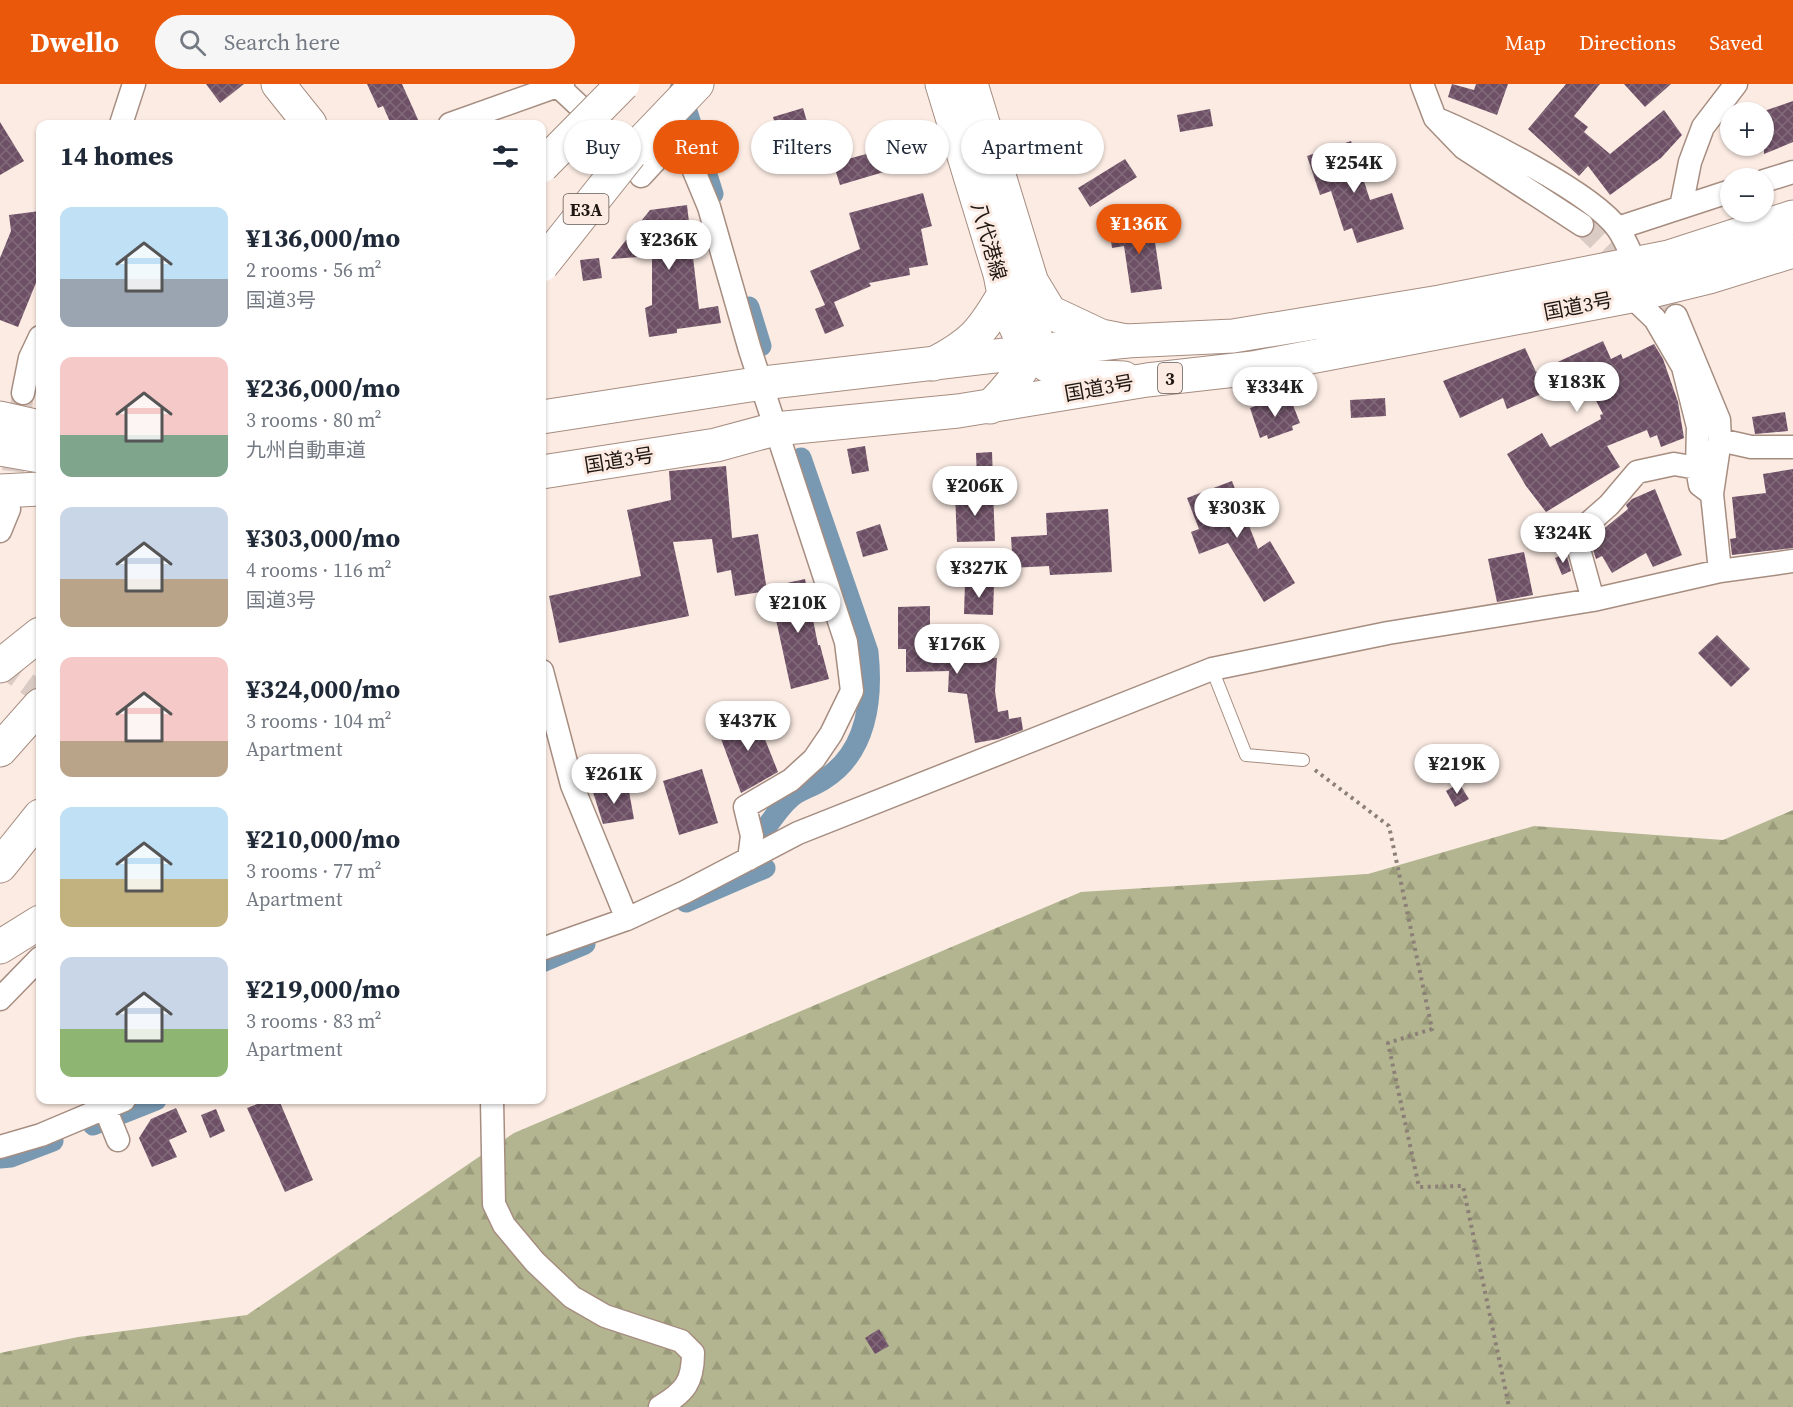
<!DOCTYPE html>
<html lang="en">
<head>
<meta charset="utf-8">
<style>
	:root { --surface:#fff; --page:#f6f6f7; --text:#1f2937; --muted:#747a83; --accent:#ea580c }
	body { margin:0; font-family:"Source Serif 4","Noto Sans JP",serif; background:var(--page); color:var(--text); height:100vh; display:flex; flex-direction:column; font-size:22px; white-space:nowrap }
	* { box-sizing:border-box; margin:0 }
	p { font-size:20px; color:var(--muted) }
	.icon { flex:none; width:33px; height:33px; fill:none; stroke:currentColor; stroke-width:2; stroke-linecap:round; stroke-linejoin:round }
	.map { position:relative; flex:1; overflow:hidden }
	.drawer { position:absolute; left:36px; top:36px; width:510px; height:984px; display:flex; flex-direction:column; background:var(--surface); border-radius:12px; box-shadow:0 2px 4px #0004 }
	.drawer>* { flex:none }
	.banner { position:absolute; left:564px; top:36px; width:570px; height:54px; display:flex; gap:12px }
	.buttons { position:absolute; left:1720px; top:18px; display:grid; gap:12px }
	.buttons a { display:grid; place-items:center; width:54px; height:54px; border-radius:50%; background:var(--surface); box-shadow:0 2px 4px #0004; font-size:30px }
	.price { position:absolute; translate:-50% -51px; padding:0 14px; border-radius:21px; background:#fff; color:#222; font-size:20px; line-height:39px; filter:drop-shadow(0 2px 3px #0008) }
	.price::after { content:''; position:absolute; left:50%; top:36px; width:18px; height:14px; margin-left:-9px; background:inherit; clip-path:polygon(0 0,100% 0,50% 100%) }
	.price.on { background:var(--accent); color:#fff }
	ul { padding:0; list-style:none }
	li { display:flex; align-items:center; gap:18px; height:150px; padding:0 24px }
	li span { display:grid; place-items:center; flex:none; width:168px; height:120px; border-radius:12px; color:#555 }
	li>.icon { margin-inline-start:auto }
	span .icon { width:72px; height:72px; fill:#fffc; stroke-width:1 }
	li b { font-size:26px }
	h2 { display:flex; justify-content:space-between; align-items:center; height:72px; padding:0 24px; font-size:26px }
	.tag { padding:0 21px; border-radius:27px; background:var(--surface); box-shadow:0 2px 4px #0004; font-size:21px; line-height:54px }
	.tag.on { background:var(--accent); color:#fff }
	header { display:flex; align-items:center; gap:36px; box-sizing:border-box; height:84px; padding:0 30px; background:var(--accent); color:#fff }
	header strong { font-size:28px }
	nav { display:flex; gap:33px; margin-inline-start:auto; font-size:21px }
	.search { width:420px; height:54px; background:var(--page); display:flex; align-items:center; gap:15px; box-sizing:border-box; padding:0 21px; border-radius:33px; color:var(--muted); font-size:22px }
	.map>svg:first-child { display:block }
	.forest { fill:url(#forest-firs) }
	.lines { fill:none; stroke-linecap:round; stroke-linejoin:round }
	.canal { stroke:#7999b2; stroke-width:21 }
	.building { fill:url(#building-cross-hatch) }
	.street-tunnel { stroke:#dacbc4; stroke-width:22; stroke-dasharray:22 11; stroke-linecap:butt }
	.lane-casing { stroke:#a68d80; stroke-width:14 }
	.street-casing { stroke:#a68d80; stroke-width:25 }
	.secondary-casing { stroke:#a68d80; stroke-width:35 }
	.highway-casing { stroke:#a68d80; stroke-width:35 }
	.path { stroke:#8b7f78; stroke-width:4; stroke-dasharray:3 4.5; stroke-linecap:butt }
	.lane { stroke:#fff; stroke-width:12 }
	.street { stroke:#fff; stroke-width:22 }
	.secondary { stroke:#fff; stroke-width:33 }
	.highway { stroke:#fff; stroke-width:33 }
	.highway-bridge-casing { stroke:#a68d80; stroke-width:35; stroke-linecap:butt }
	.highway-bridge { stroke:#fff; stroke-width:33 }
	.labels { text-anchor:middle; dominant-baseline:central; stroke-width:6; stroke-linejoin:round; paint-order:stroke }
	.shield { fill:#fbebe3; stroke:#625751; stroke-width:1.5 }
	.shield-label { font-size:18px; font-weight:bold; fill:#201712 }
	.street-label { font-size:20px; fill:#201712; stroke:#fbebe3 }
</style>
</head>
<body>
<header>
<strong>Dwello</strong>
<div class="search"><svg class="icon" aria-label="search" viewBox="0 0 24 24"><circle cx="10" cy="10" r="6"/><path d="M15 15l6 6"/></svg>Search here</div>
<nav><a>Map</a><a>Directions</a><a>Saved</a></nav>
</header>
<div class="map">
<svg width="1793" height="1323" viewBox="0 0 1793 1323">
	<defs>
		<pattern id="forest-firs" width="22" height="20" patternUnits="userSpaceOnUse" patternTransform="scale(1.5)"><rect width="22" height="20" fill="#b2b58f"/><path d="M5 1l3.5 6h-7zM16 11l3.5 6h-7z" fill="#999b7a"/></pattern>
		<pattern id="building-cross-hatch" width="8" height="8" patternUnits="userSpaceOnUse" patternTransform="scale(1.5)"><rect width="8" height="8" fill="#6e5066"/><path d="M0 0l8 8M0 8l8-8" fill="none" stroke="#826a7a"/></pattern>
	</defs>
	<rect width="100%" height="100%" fill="#fbebe3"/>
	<path class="forest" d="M1793,726V1323H0V1269L78,1253L247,1231L514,1049L1081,808L1368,790L1534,742L1723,756Z"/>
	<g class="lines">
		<path class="canal" d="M680,5L713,110
			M749,223L761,262
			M761,750C771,738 781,720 794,711C803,705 814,702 823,696C867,669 873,615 868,568L801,374
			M686,818L765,784
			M542,878L585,860
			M93,1041L156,1016
			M0,1074L11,1073L53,1057"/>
	</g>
	<path class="building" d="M206,0H244L220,19Z
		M367,0H402L420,40H391L383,22L378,24Z
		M1452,0L1474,6L1476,0H1508L1497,31L1448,13Z
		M1566,0H1600L1574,32L1588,43L1584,48L1610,70L1664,26L1682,51L1661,74L1610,111L1588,82L1579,92L1528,45Z
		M1624,0H1671L1645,23Z
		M1793,17V58L1764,70V27Z
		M803,24L816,68L796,74L792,60L782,64L773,33Z
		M1210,25L1213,42L1180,48L1177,31Z
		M0,38L24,77L0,91Z
		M895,55L904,82L840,101L833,79L870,69L868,63Z
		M1351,57L1370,116L1392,109L1404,145L1357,159L1352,144L1344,147L1331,107L1320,111L1307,72Z
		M1125,75L1137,93L1090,123L1078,104Z
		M923,109L932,142L921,145L928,181L909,184L910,191L869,199L871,202L834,218L844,242L825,250L815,225L825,221L810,187L860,165L849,129Z
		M687,121L699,225L718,222L721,239L677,245V249L649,253L645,224L652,221V172L611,175L650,126Z
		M40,127V189L18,243L0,236V174L11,147L9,131Z
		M1152,138L1162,205L1131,209L1124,162L1112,164L1109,144Z
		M599,174L602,194L583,197L580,176Z
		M1603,257L1611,275L1621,270L1623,275L1654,260L1663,275L1678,318L1684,354L1661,363L1657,351L1650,354L1647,346L1607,362L1620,383L1546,428L1526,402L1507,370L1542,349L1550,363L1601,335L1600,331L1603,330L1583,292L1507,325L1503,314L1460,334L1443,297L1525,264L1536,288Z
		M1281,313L1283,319L1291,316L1300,339L1292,342L1293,346L1268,355L1267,351L1260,354L1250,324Z
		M1385,314L1386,332L1351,334L1350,316Z
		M1785,328L1788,347L1755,350L1752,333Z
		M865,362L869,387L852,390L847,365Z
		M992,368L993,395H977L976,369Z
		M726,382L732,454L758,450L767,507L735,512L731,486L717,489L712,455L673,458L689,532L559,559L549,512L641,492L627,426L671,416L669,387Z
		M1793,385V464L1732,471L1730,455L1736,454L1732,413L1766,409L1763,390Z
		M1232,397L1258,465L1270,457L1295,499L1264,518L1228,459L1199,470L1191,448L1199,445L1187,414Z
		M1655,405L1682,471L1653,483L1646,469L1612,489L1602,472L1596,475L1590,456L1628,425L1626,421L1632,415Z
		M993,407L995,457L957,458L955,409Z
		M1108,425L1112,488L1050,491L1049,482L1013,484L1011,453L1047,451L1046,429Z
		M880,440L888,466L863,473L856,448Z
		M1524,468L1533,511L1497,518L1488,475Z
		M1566,469L1571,487L1562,491L1555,474Z
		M805,495L818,561H820L829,595L791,605L769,503Z
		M965,499L994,500L993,531L964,530Z
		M930,522V570L997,574L995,607L998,628L1008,626L1009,635L1021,633L1023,646L998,655L975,659L967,610L948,608L949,587L906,588V565H898V523Z
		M1717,551L1750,585L1731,603L1698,569Z
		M755,630L778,688L741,709L717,644Z
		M702,685L718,739L679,751L663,697Z
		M1459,699L1469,715L1455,723L1446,707Z
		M628,702L634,735L603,740L593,708Z
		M267,1016H279L313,1096L285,1108L247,1024Z
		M176,1024L187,1048L169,1056L177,1073L152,1083L139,1054L151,1035Z
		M216,1025L225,1047L210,1054L201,1031Z
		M879,1245L889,1262L875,1270L865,1254Z"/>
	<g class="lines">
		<path class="street-tunnel" d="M1582,141L1676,232
			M9,420L23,309
			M0,580L40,609"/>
		<g class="lane-casing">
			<path id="lane" d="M1212,585L1246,671L1303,676"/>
		</g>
		<g class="street-casing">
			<path id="street" d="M1422,0L1435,34L1464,64L1582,141
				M559,3L620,60L641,92L679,51L709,123L750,266L846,558L852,607L831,650L814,675L791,696L745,723L752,752L749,775
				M1435,34C1478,52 1593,109 1618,145C1625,155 1630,168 1635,178
				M121,40L134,0
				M450,40L563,0
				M1764,97L1793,88
				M1681,123L1690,78L1703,43L1736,0
				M1618,144L1731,107
				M1631,212L1655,235L1683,283L1698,343L1697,384L1700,401L1712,410
				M1676,232L1719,336L1720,356L1712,410L1720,487
				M23,309L30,274L40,253
				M1720,356L1751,363H1793
				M0,447L9,425
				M1593,516L1575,451L1609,421L1637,388L1674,380L1697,384
				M542,587L572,701L627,835
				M542,865L627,835L685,808L798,749L1212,585L1388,549L1593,516L1720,487L1793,477
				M0,915L40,874
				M492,1016L494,1120L504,1141L535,1178L572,1213L605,1232L681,1257L693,1269C693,1298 685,1308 660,1323
				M105,1024L118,1056
				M0,1063L41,1051L124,1016"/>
		</g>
		<g class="secondary-casing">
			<path id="secondary" d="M278,0L310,40
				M942,0L1000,190C1006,224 1020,269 1054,285C1074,294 1102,293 1124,294
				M971,0L1032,199C1043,256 1031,282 990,323
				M1033,200L1050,228L1101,252L1126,257
				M933,280C972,260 982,248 1004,210
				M0,407L40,405"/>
		</g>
		<g class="highway-casing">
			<path id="highway" d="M630,70L697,0
				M542,333L762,299L1126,257L1233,252L1440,218L1669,173L1793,133
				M0,334L40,343
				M0,365L40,372
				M542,388L716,361L775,345L958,327L1147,296L1253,284L1631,212L1709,193L1793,167
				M0,582L40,550
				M0,666L40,621
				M0,782L40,732
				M0,863L40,838"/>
		</g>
		<path class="path" d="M1315,686L1389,742L1432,945L1388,959L1419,1103L1463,1102L1509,1323"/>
		<use href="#lane" class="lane"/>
		<use href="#street" class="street"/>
		<use href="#secondary" class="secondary"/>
		<use href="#highway" class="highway"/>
		<g class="highway-bridge-casing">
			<path id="highway-bridge" d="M542,82L623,0
				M542,181L630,70"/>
		</g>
		<use href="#highway-bridge" class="highway-bridge"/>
	</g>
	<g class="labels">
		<g class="shield">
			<rect x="563.5" y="110" width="45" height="30" rx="4.5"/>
			<rect x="1158" y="279" width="24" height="30" rx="4.5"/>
		</g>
		<g class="shield-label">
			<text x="586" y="125">E3A</text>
			<text x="1170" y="294">3</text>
		</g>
		<g class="street-label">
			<text transform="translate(989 157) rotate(74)">八代港線</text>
			<text transform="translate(1578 222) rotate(-11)">国道3号</text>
			<text transform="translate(1099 304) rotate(-10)">国道3号</text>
			<text transform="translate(619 376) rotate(-9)">国道3号</text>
		</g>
	</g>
</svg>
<div class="buttons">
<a>+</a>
<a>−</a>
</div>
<b class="price" style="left:1354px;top:110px">¥254K</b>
<b class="price on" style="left:1139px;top:171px">¥136K</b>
<b class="price" style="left:669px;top:187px">¥236K</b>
<b class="price" style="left:1577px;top:329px">¥183K</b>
<b class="price" style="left:1275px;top:334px">¥334K</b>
<b class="price" style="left:975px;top:433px">¥206K</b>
<b class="price" style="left:1237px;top:455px">¥303K</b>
<b class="price" style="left:1563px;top:480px">¥324K</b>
<b class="price" style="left:979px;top:515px">¥327K</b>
<b class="price" style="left:798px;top:550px">¥210K</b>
<b class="price" style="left:957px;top:591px">¥176K</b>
<b class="price" style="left:748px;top:668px">¥437K</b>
<b class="price" style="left:1457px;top:711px">¥219K</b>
<b class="price" style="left:614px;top:721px">¥261K</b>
<div class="banner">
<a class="tag">Buy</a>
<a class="tag on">Rent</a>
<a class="tag">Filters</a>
<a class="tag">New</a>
<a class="tag">Apartment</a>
</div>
<section class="drawer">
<h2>14 homes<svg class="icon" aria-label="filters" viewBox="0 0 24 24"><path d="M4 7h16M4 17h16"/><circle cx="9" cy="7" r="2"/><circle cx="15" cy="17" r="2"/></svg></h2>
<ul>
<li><span style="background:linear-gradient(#bfe0f5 60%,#9aa5b1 0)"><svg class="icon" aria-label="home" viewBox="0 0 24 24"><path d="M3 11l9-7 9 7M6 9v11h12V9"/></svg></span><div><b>¥136,000/mo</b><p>2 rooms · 56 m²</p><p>国道3号</p></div></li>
<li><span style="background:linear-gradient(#f6c9c9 65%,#7fa58c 0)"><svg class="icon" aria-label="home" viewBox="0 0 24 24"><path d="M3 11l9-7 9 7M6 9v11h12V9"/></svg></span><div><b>¥236,000/mo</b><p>3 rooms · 80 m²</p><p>九州自動車道</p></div></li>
<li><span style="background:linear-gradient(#c9d6e8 60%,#b9a48a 0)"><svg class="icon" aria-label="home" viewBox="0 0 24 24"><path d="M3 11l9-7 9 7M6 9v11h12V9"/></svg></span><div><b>¥303,000/mo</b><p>4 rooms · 116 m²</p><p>国道3号</p></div></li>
<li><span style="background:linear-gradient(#f6c9c9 70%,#b9a48a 0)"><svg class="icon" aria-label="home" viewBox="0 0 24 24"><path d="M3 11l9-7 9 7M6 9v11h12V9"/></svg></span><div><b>¥324,000/mo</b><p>3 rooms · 104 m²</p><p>Apartment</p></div></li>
<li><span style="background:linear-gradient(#bfe0f5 60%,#c2b280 0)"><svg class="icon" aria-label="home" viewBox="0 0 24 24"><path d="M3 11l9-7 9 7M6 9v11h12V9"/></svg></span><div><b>¥210,000/mo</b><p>3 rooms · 77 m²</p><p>Apartment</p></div></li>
<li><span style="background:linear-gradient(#c9d6e8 60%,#8fb573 0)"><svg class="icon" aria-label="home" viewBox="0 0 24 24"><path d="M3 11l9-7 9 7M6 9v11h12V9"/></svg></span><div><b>¥219,000/mo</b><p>3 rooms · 83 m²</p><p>Apartment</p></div></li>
</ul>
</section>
</div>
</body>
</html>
